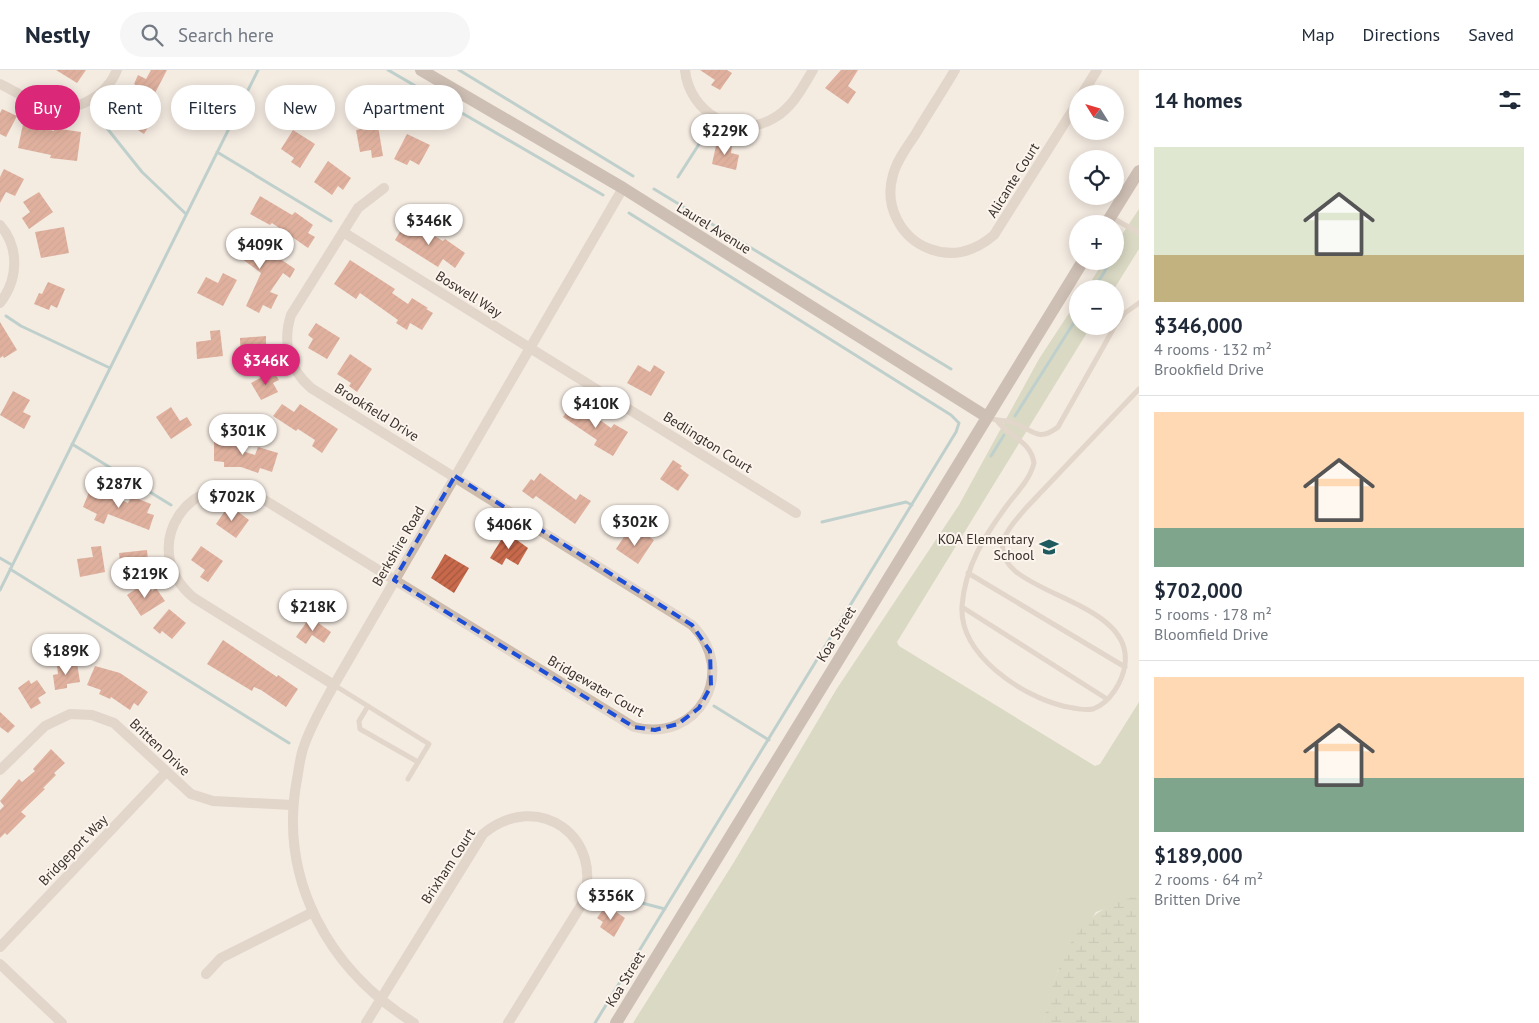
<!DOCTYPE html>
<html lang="en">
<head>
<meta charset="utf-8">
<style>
	:root { --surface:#fff; --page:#f6f6f7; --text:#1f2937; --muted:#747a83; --line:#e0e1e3; --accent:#db2777 }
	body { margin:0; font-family:"PT Sans",sans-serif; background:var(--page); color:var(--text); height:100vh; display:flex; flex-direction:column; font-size:19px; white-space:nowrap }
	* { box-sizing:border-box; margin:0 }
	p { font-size:16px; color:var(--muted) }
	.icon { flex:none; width:28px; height:28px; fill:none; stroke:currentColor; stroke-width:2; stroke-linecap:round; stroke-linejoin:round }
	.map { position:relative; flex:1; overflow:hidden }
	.panel { display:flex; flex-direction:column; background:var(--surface); width:400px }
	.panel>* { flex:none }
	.guide { position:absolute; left:15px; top:15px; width:475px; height:45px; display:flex; gap:10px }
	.needle { width:32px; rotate:307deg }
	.controls { position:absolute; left:1069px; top:15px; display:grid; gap:10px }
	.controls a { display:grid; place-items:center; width:55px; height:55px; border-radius:50%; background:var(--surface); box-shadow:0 2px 12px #0003; font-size:25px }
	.price { position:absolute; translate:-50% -42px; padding:0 11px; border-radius:18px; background:#fff; color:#222; font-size:16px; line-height:32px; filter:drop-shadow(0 1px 2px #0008) }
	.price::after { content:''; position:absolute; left:50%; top:30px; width:15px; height:11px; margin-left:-8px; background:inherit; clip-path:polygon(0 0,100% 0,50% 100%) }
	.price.on { background:var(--accent); color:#fff }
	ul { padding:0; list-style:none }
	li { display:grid; align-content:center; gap:10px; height:265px; padding:0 15px }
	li+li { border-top:1px solid var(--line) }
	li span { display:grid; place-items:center; height:155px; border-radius:0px; color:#555 }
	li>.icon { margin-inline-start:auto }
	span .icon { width:90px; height:90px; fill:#fffc; stroke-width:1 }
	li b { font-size:21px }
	h2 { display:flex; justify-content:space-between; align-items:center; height:60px; padding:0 15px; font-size:21px }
	.chip { padding:0 18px; border-radius:22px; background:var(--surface); box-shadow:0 2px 12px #0003; font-size:18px; line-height:45px }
	.chip.on { background:var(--accent); color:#fff }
	header { display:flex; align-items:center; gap:30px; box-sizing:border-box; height:70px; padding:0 25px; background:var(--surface); border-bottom:1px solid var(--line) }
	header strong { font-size:24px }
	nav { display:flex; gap:28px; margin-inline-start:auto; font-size:18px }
	.search { width:350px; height:45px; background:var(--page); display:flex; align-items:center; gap:12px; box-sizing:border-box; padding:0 18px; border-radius:28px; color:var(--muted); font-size:19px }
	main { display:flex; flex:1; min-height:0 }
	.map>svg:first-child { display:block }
	.grass { fill:#b8c4a0 }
	.wetland { fill:url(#wetland-marsh) }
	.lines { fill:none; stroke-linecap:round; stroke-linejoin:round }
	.stream { stroke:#7fb0b2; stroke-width:3 }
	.building { fill:url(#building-hatch) }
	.lane { stroke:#cdbbac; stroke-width:5 }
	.street { stroke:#cdbbac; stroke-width:10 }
	.secondary { stroke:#a18a7d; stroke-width:12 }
	.marked { fill:none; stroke:#1d4ed8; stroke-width:4; stroke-dasharray:10 6; stroke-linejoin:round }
	.labels { text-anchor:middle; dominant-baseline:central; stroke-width:4; stroke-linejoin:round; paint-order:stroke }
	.street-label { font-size:14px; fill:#3b302b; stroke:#fbf5ee }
	.poi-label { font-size:14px; fill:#3b302b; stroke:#fbf5ee; text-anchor:end }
</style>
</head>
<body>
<header>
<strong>Nestly</strong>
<div class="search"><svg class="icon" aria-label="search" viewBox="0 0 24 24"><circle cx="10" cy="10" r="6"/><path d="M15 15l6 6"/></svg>Search here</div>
<nav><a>Map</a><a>Directions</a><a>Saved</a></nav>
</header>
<main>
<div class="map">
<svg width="1139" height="953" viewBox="0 0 1139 953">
	<defs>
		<pattern id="wetland-marsh" width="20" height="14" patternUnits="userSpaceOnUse" patternTransform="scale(1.25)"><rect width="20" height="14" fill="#b8c4a0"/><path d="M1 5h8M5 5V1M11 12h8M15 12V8" fill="none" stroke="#97a083"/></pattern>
		<pattern id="building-hatch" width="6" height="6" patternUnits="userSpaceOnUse" patternTransform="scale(1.25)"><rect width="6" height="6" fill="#c8694b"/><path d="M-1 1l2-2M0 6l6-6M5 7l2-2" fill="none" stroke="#a4573f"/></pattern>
	</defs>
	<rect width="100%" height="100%" fill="#f4ebe1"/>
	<path class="grass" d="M1139,139V179L1114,219H1086L1104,191H1115V175Z
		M1077,231L1078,256H1091L897,572L899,576L1095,696L1100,694L1139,632V826L1096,842L1058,900L1043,953H633L734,792L836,620L959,435L1039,289Z"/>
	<path class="wetland" d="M1139,826V953H1043C1058,895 1071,839 1139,826Z"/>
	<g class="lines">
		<path class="stream" d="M388,0L603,125
			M459,0L633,106
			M94,42L142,102L186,144
			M217,82L331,151
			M678,107L710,57
			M654,119L951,299
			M1115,185L1118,181
			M1094,219L1111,191
			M6,246L21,256L110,298
			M1015,346L1078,246
			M72,374L171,435
			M991,386L1004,365
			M822,452L906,432L912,435
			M0,488L12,495
			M10,499L289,673
			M0,520L258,0
			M714,636L769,670
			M596,821L665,839
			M595,953L956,362L959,353L951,345L629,143"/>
	</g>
	<path class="building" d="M56,0H86L77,13Z
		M151,0H167L154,25L134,14L138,5L146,9Z
		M700,0H727L732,3L720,20L711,15L715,10Z
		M841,0H858L848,16L856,22L848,34L825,18Z
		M135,34L155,46L144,64L130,55L132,51L127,47Z
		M2,39L17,46L6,67L0,64V43Z
		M23,54L54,61V58L81,62L77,91L50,88L51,85L18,78Z
		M378,56L383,86L372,88L371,80L360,82L356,60Z
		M293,60L315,74L300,98L291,92L294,88L281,79Z
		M407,64L430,75L419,95L410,90L407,95L394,89Z
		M717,71L732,75L731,83L739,85L736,100L712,94Z
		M328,91L351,108L343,120L338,116L332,125L314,112Z
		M4,99L24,109L15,126L6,122L0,133V107Z
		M39,122L53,142L29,159L22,148L30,142L23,132Z
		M260,126L292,145L295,142L313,155L308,163L315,167L308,178L272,153L270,155L250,144Z
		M407,150L443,171L445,169L465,183L455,198L443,189L438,197L395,170Z
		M64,157L69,183L41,188L35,162Z
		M238,160L295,199L290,208L283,203L270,222L278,225L271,239L263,235L259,243L246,236L261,203L226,177Z
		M350,190L395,219L392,223L408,234L412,228L428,238L426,239L433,243L422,260L410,253L407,260L396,253L398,250L360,223L356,229L334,214Z
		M223,203L237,210L223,236L197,223L206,207L218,213Z
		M48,212L65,219L57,238L51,235L49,240L34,234L39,223L42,224Z
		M0,252L17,280L4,288L3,286L0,288Z
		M316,253L340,268L327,289L308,278L313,269L308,265Z
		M220,260L223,286L197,289L196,272L211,270L210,261Z
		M266,266V277L257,278L258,293L241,294L240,268Z
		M350,284L372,299L357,322L349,316L351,313L337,304Z
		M638,295L650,302L654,295L665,302L651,326L627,313Z
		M273,301L279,310L273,313L278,322L261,330L251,313Z
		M13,321L30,330L23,342L31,346L24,359L0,345Z
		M574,331L611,358L614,354L628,362L613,386L594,375L597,370L563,347Z
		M282,334L294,342L300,334L338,359L322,383L312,376L315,370L298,359L296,361L273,346Z
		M171,337L180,351L187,347L192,355L171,369L156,347Z
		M214,369H239V380L255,385L258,377L278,383L272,402L260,398L258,403L241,397H224V392L214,391Z
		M673,390L682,396L680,398L689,405L678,421L660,409Z
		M540,403L576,430L580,424L591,431L575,454L536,426L533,429L522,421L531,409L534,411Z
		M91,417L128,433L131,426L151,434L147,443L154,445L149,460L108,444L104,454L94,450L97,444L83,437Z
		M229,435L249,450L236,468L216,454Z
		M506,462L528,478L518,495L506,488L502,495L490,488Z
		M627,462L639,470L643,463L654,470L638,494L616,479Z
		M101,476L105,502L80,507L77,489L93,487L91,477Z
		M201,476L223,491L208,512L200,507L205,500L191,490Z
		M147,480L148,491L139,492L140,507L122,510L119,483Z
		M445,484L469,498L454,523L431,508Z
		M146,512L152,521L156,518L165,531L141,546L127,525Z
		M169,539L186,553L172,569L162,561L160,564L153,558Z
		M310,547L331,562L324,573L312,565L306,574L296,567Z
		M223,570L277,607L278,605L298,619L286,637L261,620L254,617L252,621L207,594Z
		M77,593L80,612L67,614V618L55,620L53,605L58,604L57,596Z
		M95,596L120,603L148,622L138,636L134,633L130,640L111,627L110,629L99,624L101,620L87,615Z
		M29,610L31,614L37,610L46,623L38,628L41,633L31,639L18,618Z
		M0,642L15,656L8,663L0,657Z
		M51,679L65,693L54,703L56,705L43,718L45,719L21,742L26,746L7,765L5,763L0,768V740L4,736L0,731L19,709L22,712L35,701L33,699Z
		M606,835L625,848L614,867L600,857L603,852L597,848Z"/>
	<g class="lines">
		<path class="lane" d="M1111,147L1139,163
			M1115,256L1125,243L1139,233
			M987,347C1000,353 1006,349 1014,353C1032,359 1038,373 1058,357L1115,256
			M998,352C1011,367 1031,372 1034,393C1030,409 1018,421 1008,434C985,465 965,496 962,536C959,585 1022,626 1063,636C1073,638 1084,641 1093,639C1110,633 1123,611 1125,594C1134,526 986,524 1004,469C1008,457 1018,448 1026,438L1139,319
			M968,503L1125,597
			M962,537L1107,629
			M334,615L429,674L408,709
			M368,636L359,651L360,659L418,692"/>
		<path class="street" d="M685,0C689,42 736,71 774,48C793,37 802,18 813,0
			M955,0C942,22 928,43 915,65C907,77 897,90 893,105C884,135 900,168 930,179C954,188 975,181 994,165L1078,32
			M0,14C16,22 33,33 50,37C77,43 107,25 117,0
			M1082,24L1097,0
			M0,155C20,178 18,210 0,233
			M343,162L796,443
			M334,615L194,528C134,479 191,393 258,426L634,657C698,674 739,602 692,555L311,318C289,299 282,273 291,245L358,138L384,118
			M0,700L45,656L70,644L92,645L114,653L191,724L213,731L292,735
			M0,877L166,702
			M0,894L62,953
			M206,904L221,888L313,842
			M366,953L483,764C538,718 607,768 582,834L508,953
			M414,953C329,900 278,810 297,709C299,699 300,686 304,676C311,655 323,635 334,615L623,118"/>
		<path class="secondary" d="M421,0L623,118L987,347
			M1106,154L1139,101
			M616,953L1083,191"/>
	</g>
	<path d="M0 0H1139V953H0ZM455,406L692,555L710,581L711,616L699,638L678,654L655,660L634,657L394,510Z" fill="#f4ebe1" fill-opacity=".55" fill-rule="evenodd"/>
	<path class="marked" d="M455,406L692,555L710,581L711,616L699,638L678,654L655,660L634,657L394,510Z"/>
	<defs>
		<g id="school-bare" transform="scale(1.5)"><path d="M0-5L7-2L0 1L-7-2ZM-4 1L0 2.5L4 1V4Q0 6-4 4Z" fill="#1f5a5e" stroke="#fbf5ee" stroke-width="2.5" paint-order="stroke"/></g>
	</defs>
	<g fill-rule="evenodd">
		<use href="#school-bare" x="1049" y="477"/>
	</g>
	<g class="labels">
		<g class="street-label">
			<text transform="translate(1013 110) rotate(-58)">Alicante Court</text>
			<text transform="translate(714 158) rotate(32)">Laurel Avenue</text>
			<text transform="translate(469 224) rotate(32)">Boswell Way</text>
			<text transform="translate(377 342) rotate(32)">Brookfield Drive</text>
			<text transform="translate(708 372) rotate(32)">Bedlington Court</text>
			<text transform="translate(398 476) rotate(-60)">Berkshire Road</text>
			<text transform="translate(836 564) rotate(-59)">Koa Street</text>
			<text transform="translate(596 616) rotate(30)">Bridgewater Court</text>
			<text transform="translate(160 677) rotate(43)">Britten Drive</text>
			<text transform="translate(73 780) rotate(-46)">Bridgeport Way</text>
			<text transform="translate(448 796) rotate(-57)">Brixham Court</text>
			<text transform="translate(625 909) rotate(-59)">Koa Street</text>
		</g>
		<g class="poi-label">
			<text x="1034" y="469">KOA Elementary<tspan x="1034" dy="16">School</tspan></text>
		</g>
	</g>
</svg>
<div class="controls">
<a><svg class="needle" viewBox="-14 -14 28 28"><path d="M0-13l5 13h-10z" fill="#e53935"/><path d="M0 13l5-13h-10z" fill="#747a83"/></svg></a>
<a><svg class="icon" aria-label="locate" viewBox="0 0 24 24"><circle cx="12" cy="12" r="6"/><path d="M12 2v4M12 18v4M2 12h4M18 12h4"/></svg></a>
<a>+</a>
<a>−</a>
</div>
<b class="price" style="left:725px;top:86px">$229K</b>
<b class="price" style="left:429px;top:176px">$346K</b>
<b class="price" style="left:260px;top:200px">$409K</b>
<b class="price on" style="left:266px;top:316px">$346K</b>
<b class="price" style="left:596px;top:359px">$410K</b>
<b class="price" style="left:243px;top:386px">$301K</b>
<b class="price" style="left:119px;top:439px">$287K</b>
<b class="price" style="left:232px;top:452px">$702K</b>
<b class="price" style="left:635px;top:477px">$302K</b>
<b class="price" style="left:509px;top:480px">$406K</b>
<b class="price" style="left:145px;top:529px">$219K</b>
<b class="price" style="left:313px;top:562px">$218K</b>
<b class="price" style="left:66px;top:606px">$189K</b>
<b class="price" style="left:611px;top:851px">$356K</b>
<div class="guide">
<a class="chip on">Buy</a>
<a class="chip">Rent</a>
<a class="chip">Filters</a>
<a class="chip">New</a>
<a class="chip">Apartment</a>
</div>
</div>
<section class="panel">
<h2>14 homes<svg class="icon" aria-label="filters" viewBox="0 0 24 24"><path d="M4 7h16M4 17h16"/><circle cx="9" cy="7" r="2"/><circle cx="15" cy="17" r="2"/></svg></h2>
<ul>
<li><span style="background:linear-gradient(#dfe7d0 70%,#c2b280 0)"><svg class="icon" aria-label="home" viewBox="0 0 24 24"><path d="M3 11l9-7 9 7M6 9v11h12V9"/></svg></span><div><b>$346,000</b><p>4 rooms · 132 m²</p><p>Brookfield Drive</p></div></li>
<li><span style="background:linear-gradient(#ffd9b3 75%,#7fa58c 0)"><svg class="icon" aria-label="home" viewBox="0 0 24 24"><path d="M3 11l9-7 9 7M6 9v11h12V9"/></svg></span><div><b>$702,000</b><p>5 rooms · 178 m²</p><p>Bloomfield Drive</p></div></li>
<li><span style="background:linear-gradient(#ffd9b3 65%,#7fa58c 0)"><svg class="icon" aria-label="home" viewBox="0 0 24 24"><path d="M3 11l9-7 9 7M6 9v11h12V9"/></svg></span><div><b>$189,000</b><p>2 rooms · 64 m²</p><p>Britten Drive</p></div></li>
</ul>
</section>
</main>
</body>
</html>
